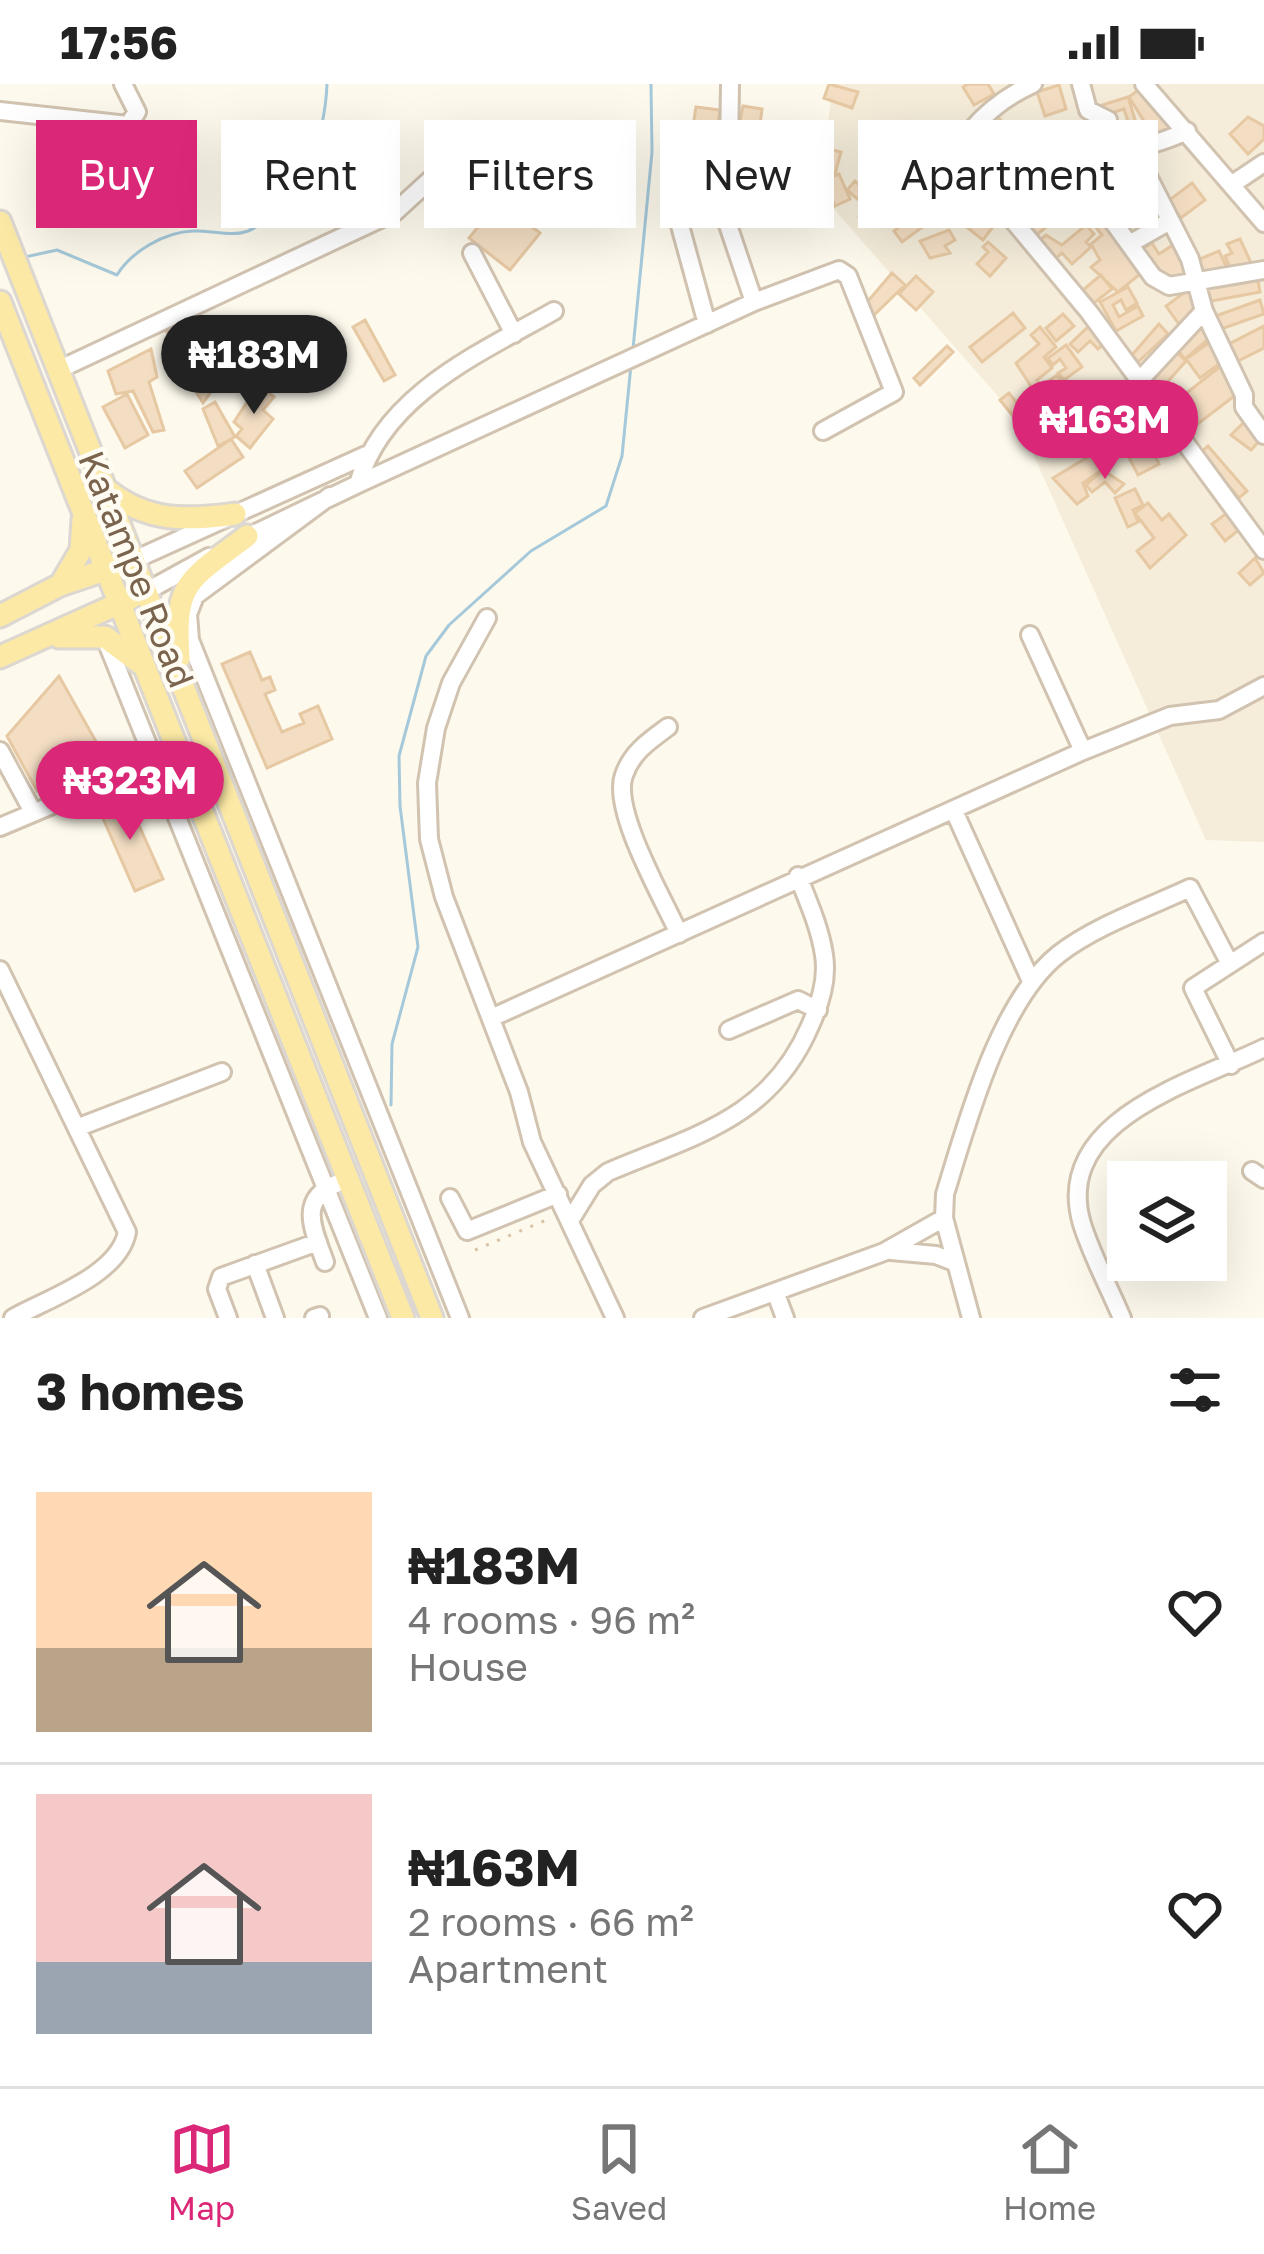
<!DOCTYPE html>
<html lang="en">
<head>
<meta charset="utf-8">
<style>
	:root { --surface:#fff; --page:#f2f2f2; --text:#222; --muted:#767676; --line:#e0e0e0; --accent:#db2777 }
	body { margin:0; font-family:"Golos Text",sans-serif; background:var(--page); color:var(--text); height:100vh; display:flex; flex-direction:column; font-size:45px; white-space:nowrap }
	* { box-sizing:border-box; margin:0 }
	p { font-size:39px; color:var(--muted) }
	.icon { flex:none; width:66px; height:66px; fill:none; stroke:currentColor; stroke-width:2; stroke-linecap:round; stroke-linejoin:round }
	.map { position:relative; height:1234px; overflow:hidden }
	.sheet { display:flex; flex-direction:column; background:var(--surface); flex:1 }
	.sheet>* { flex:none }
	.hud { position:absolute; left:36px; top:36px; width:1194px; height:108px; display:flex; gap:24px }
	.tools { position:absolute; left:1107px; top:1077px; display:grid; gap:24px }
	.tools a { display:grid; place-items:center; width:120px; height:120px; border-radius:0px; background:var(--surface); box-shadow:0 12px 48px #0002; font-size:60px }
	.price { position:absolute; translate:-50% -102px; padding:0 27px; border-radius:42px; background:var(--accent); color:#fff; font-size:39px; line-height:78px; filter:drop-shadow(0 3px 6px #0008) }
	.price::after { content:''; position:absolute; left:50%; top:72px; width:36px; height:27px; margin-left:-18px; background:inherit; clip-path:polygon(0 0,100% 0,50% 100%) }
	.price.on { background:#222; color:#fff }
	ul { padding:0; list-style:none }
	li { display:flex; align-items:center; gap:36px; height:300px; padding:0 36px }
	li+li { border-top:3px solid var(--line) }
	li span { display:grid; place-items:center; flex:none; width:336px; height:240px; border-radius:0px; color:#555 }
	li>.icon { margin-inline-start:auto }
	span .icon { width:144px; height:144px; fill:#fffc; stroke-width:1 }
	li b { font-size:51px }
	h2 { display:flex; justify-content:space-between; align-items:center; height:144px; padding:0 36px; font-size:51px }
	.pill { padding:0 42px; border-radius:0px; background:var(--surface); box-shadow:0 12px 48px #0002; font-size:42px; line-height:108px }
	.pill.on { background:var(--accent); color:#fff }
	.status { display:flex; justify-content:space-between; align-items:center; height:84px; padding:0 60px; background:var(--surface); direction:ltr }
	.status svg { height:33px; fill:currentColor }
	.menu { display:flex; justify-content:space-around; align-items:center; height:168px; border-top:3px solid var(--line); background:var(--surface); font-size:33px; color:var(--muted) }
	.menu a { display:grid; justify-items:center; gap:6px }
	.menu .on { color:var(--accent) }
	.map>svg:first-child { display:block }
	.residential { fill:#f5edda }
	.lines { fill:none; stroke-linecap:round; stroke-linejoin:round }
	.stream { stroke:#a5c9da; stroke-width:3 }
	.building { fill:#f3dec3; stroke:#e6c8a3; stroke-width:3 }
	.minor-casing { stroke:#d1c3b0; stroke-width:22 }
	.major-casing { stroke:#dcd7d1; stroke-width:27 }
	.path { stroke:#d9c2a5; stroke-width:3; stroke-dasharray:3 9; stroke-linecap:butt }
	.minor { stroke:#fff; stroke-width:16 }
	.major { stroke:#fbe9a5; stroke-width:21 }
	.labels { text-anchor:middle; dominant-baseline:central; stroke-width:9; stroke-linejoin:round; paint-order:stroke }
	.street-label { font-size:36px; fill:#7a644d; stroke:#fffcf3 }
</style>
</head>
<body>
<div class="status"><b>17:56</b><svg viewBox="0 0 49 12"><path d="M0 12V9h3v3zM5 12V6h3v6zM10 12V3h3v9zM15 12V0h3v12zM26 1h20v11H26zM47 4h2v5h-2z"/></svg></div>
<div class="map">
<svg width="1264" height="1234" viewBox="0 0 1264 1234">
	<rect width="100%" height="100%" fill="#fdf9ec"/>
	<path class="residential" d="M833,0H1264V758L1206,756L1017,334L819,108Z"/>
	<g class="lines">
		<path class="stream" d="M25,173L57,166L117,191C131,168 164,148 193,147C210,146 233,153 248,147C301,124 325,53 327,0
			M633,265L652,68L651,0
			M391,1021L392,960L418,863L400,722L399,672L426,572L449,541L531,467L606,422L622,372L631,281"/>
	</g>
	<path class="building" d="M829,0L858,8L852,24L824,14Z
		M968,0H988L994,10L974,21L963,3Z
		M1059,1L1066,25L1045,32L1037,8Z
		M1145,1L1178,46L1168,53L1164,46L1154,53L1129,13Z
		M1128,13L1137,42L1130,44L1124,25L1102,32L1099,22Z
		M743,22L762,25L755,81L732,78Z
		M696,23L720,26L717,45L693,42Z
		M997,32L1015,53L995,69L978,48Z
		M1248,33L1264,42V55L1248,70L1230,50Z
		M1024,46L1033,56L1018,64L1027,73L1015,85L1000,70Z
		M977,57L1000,78L986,93L963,72Z
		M788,60L789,77L761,78L760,61Z
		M825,64L841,68L835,90L819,85Z
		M932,77L952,106L932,119L925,109L914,116L908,94Z
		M1006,79L1017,93L994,110L984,96Z
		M733,84H759V127H733Z
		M876,88L892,110L880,118L865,96Z
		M839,90L850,115L835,122L824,96Z
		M855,97L884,123L868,141L859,133L867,123L847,106Z
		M1077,99L1091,117L1080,127L1075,120L1069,125L1059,113Z
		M1192,99L1205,116L1181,134L1168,117Z
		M499,117L540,149L510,186L469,154Z
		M1055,117L1065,128L1030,156L1021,144Z
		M1097,126L1145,186L1118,208L1091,183L1100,176L1091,160L1102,151L1088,133Z
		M973,129L992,144L983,156L964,141Z
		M916,130L924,142L902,158L894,147Z
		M1086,141L1094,150L1086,158L1091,163L1072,180L1062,169L1054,176L1038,158L1046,151L1062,161Z
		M949,146L955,156L945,162L950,169L930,174L920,157Z
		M1240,155L1252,181L1233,190L1225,172L1232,169L1227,160Z
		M1179,157L1194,189L1173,202L1142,165L1152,159L1159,170Z
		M988,158L1006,174L990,192L977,180L988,168L983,163Z
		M1219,167L1227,184L1202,194L1195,177Z
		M892,189L905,201L872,233L862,224Z
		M1101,191L1112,205L1094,219L1083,206Z
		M1257,191L1260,208L1206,218L1203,202Z
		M916,192L933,208L916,226L899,210Z
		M1128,203L1137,219L1126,226L1121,216L1113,221L1119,233L1138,222L1143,232L1116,247L1100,218Z
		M1188,206L1203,227L1181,243L1166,222Z
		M1260,216L1264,230L1218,246L1213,233Z
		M1013,229L1025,244L982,278L970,263Z
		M1063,230L1074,242L1056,257L1046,244Z
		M365,236L395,291L384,297L353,243Z
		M1200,238L1212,252L1185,275L1173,261Z
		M183,239L199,266L190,271L180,255L174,259L167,248Z
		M1159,240L1168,250L1138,278L1132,271Z
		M1090,241L1106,258L1098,265L1090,257L1078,268L1070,260Z
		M1264,242V264L1232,280L1225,262Z
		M1040,243L1056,263L1044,273L1052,284L1037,296L1046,307L1031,319L1042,333L1025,347L1000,316L1009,309L1016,318L1032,304L1016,279L1039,260L1031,251Z
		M1213,256L1226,275L1200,294L1186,275Z
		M1066,261L1082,283L1064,296L1058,289L1066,284L1060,275L1053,281L1048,274Z
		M947,262L953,268L920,301L914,294Z
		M1172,264L1186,277L1162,304L1148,292Z
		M151,265L157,293L149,298L164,346L153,348L133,307L116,310L108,287Z
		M196,272L215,302L203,319L180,282Z
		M1222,281L1241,307L1187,348L1169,323Z
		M1057,291L1076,317L1048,337L1041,328L1055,317L1043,301Z
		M259,300L274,313L263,326L273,335L250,364L236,352L242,345L234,338Z
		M127,310L148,351L125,364L103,323Z
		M215,318L235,353L218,362L203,325Z
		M1100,318L1122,347L1107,357L1086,329Z
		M1077,319L1087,334L1057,353L1047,339Z
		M1246,336L1263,353L1251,366L1231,351Z
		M1075,343L1085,356L1064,371L1055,358Z
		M1150,343L1154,353L1148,357L1159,380L1138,391L1121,358Z
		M231,355L243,373L197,404L185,387Z
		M1208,362L1247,407L1239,414L1200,369Z
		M1096,368L1106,383L1083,399L1088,412L1077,420L1053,394Z
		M1103,386L1124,400L1115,409L1105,398L1092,408L1086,401Z
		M1135,405L1143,421L1133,426L1138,438L1128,443L1115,414Z
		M1148,419L1162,436L1169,430L1186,451L1150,484L1137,467L1154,454L1135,429Z
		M1227,429L1240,445L1225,457L1212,440Z
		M1255,474L1264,489L1250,501L1239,489Z
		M250,568L262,596L270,593L275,606L265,610L282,648L304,639L300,630L318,622L332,655L267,684L222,580Z
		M59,592L103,670L37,707L7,652Z
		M125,710L163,795L135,807L98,723Z"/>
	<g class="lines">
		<g class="minor-casing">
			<path id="minor" d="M1033,0C1004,13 976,35 960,63L963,76L1089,228L1264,466
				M1081,0L1088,26L1108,36L1109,55C1131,71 1165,57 1187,47
				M1144,0L1264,139
				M0,27L128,41L137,28L123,0
				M1133,63L1190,175L1204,227L1244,311V323L1264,351
				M1234,99L1264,79
				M673,116L707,240
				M1101,121L1153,193L1169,202L1264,186
				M1131,159L1170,137
				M472,169L514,250
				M754,218L839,186L848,192L894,308L823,347
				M58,286L395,128L443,84
				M1139,297L1204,227
				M358,400L754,218L728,141L730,0
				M330,412L195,512L188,530L190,556L460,1234
				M237,458L358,400C383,311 480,269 554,227
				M134,476L366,371
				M147,507L209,473
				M487,534L451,599L436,644L427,699L429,755L444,813L519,1008L532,1058L615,1234
				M1030,551L1083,667
				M105,554L378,1234
				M668,643C649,657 632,668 624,691C611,726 664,816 679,850
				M0,667L33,728
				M955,729L1031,897
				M0,743L114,695
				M1230,880L1193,904L1231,981
				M0,886L127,1148C119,1191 49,1214 13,1234
				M491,934L1083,667L1170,632L1219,626L1264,602
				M729,946L798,916L818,926
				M79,1043L222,988
				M1252,1087L1264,1095
				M450,1114L467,1147L558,1110
				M571,1135L592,1101L608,1088C695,1051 770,1035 810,942C820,920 828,896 824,871C820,844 808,817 798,792
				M891,1167L936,1171L954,1178
				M325,1178C314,1147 297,1116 336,1100
				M255,1180L275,1234
				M776,1210L785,1234
				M228,1234L217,1205L221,1193L318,1158
				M314,1234L320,1232
				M703,1234L884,1168L944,1134
				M971,1234L944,1134L945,1110C967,1039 999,917 1059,870C1095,842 1147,824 1190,804L1230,880L1264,858
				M1122,1234C1109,1203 1092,1172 1082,1140C1051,1035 1195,998 1264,964"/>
		</g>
		<g class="major-casing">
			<path id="major" d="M0,138L432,1234
				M0,218L403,1234
				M107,406C147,438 185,437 235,430
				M61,500L81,466L83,435
				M0,532L60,501L117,482
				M59,553H105L144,582
				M0,573L131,514
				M179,574C174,497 188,497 247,452"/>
		</g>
		<path class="path" d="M475,1166L551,1134"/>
		<use href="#minor" class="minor"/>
		<use href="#major" class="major"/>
	</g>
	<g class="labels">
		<g class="street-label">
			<text transform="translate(137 485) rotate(68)">Katampe Road</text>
		</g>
	</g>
</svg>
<div class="tools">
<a><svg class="icon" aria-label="layers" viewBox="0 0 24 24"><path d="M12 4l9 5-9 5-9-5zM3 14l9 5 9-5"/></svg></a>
</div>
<b class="price on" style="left:254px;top:333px">₦183M</b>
<b class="price" style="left:1105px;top:398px">₦163M</b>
<b class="price" style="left:130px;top:759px">₦323M</b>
<div class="hud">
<a class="pill on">Buy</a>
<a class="pill">Rent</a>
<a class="pill">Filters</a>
<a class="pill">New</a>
<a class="pill">Apartment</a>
</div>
</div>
<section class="sheet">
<h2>3 homes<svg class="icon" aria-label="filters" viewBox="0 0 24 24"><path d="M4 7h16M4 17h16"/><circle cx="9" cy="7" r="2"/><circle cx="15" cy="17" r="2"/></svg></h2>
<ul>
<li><span style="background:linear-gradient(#ffd9b3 65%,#b9a48a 0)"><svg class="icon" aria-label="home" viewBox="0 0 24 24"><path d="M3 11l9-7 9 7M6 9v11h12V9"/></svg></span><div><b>₦183M</b><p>4 rooms · 96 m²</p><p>House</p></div><svg class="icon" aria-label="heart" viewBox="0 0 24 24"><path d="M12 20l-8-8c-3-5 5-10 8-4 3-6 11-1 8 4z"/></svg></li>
<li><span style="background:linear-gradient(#f6c9c9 70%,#9aa5b1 0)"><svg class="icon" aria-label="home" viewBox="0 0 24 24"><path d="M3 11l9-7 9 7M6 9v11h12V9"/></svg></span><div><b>₦163M</b><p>2 rooms · 66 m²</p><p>Apartment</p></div><svg class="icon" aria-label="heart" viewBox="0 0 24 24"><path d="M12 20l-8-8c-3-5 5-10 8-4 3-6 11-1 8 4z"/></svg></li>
</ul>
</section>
<nav class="menu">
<a class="on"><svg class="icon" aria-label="map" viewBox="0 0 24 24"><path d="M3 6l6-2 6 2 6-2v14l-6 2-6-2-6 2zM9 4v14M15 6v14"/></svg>Map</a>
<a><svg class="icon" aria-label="saved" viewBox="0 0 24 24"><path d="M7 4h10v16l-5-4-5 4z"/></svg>Saved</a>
<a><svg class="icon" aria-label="home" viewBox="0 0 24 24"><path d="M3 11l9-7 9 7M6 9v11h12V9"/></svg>Home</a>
</nav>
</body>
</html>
